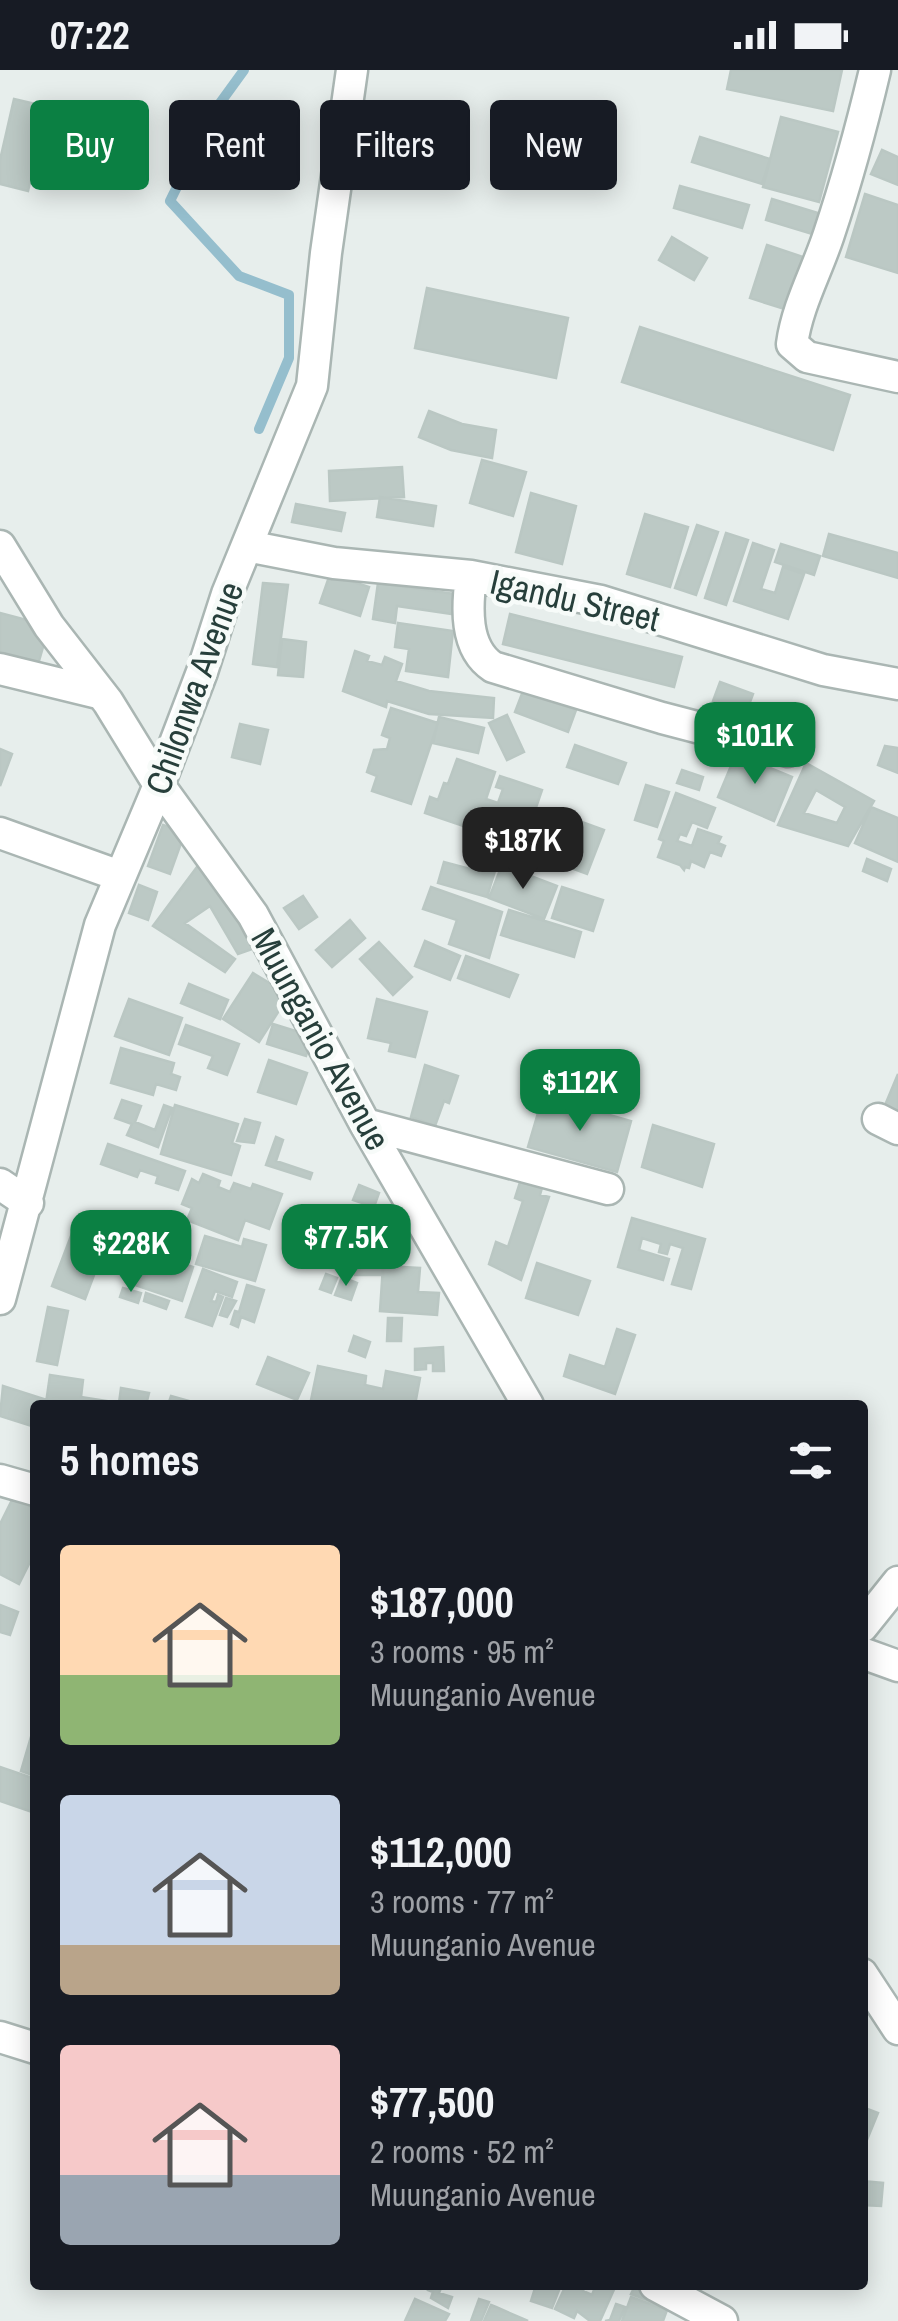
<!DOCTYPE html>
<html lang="en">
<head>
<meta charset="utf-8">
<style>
	:root { --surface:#171b24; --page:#20242c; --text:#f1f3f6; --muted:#9ea1a6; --accent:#0b8043 }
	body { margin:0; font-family:"Archivo Narrow",sans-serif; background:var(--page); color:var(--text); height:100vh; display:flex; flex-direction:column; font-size:38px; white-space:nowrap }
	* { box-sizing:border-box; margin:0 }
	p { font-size:32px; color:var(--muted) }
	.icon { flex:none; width:55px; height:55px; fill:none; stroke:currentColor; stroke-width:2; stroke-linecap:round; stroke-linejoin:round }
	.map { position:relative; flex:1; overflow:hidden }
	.drawer { position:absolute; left:30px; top:1330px; width:838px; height:890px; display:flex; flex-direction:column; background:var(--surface); border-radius:10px; box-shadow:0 5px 25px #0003 }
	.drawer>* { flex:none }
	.hud { position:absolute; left:30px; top:30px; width:840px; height:90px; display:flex; gap:20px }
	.price { position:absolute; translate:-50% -85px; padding:0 22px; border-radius:20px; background:var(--accent); color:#fff; font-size:32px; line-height:65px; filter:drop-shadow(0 2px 5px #0008) }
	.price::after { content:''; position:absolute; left:50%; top:60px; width:30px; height:22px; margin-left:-15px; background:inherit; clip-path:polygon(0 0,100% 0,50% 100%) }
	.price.active { background:#222; color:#fff }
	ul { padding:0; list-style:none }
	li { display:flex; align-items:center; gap:30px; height:250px; padding:0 30px }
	li span { display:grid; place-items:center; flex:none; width:280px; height:200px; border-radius:10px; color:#555 }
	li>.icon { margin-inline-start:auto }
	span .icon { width:120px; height:120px; fill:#fffc; stroke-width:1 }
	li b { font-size:42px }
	h2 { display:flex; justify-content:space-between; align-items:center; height:120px; padding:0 30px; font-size:42px }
	.tag { padding:0 35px; border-radius:10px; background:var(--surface); box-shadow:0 5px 25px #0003; font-size:35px; line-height:90px }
	.tag.active { background:var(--accent); color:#fff }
	.status { display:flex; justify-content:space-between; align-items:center; height:70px; padding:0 50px; background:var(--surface); direction:ltr }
	.status svg { height:28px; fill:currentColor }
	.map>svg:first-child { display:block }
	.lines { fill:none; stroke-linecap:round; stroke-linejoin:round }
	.stream { stroke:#95becd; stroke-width:10 }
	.building { fill:#bcc9c5; stroke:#bac7c3; stroke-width:2.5; fill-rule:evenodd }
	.minor-casing { stroke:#aab6b3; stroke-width:35 }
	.minor { stroke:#fff; stroke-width:30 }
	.labels { text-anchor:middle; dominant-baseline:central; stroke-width:9; stroke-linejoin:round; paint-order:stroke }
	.street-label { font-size:35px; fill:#273f3b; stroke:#f7fbf9 }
</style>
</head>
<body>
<div class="status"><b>07:22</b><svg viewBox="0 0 49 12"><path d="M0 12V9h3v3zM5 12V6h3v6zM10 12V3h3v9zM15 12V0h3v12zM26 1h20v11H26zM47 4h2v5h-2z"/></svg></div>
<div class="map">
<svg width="898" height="2251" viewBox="0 0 898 2251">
	<rect width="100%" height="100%" fill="#e7eeec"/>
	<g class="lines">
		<path class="stream" d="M244,0L215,40L170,131L239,206L289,225V288L259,359"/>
	</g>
	<path class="building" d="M731,0H842L833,41L727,19Z
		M14,29L48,37L28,121L0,114V90Z
		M781,47L838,62L819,132L763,117Z
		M700,67L770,89L762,114L692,92Z
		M882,80L898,87V115L871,104Z
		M680,116L749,135L742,158L674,138Z
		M865,124L898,135V203L846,187Z
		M772,129L828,146L822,167L766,150Z
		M672,167L707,188L694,210L659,190Z
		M767,175L812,190L794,242L750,228Z
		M427,218L568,248L556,308L415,278Z
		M640,257L850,325L833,380L622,312Z
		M429,341L462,354L496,360L492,388L451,380L419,367Z
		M482,390L526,402L513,446L470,433Z
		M402,397L404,427L330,431L329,401Z
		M531,423L576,436L562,494L516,482Z
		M380,427L436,436L433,456L377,447Z
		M296,434L345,443L341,461L292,452Z
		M645,444L688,457L670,517L627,504Z
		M697,455L718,462L696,525L675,518Z
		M726,463L748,470L726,535L705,528Z
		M829,464L898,483V508L823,486Z
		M753,473L774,480L761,519L775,523L783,497L804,504L788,549L734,531Z
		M781,474L820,486L814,505L775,492Z
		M330,504L369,517L360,546L320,533Z
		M263,513L288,515L277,597L253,594Z
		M378,513L455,524L452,544L397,536L395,553L373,549Z
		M0,543L49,556L37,598L0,587Z
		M510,544L682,587L674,617L503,574Z
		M398,553L453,561L448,607L406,601L409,579L395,577Z
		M282,569L306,572L303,607L278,605Z
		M355,581L369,586L367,591L382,595L385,587L402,594L396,611L429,621L494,628L493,648L429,644L387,631L386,637L343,621Z
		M720,612L753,624L746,643L713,631Z
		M523,621L576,640L568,662L515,642Z
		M391,638L438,653L411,734L372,721L377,706L367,702L374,680L387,679L390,668L382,665Z
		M507,645L524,682L507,690L489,653Z
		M439,647L484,658L478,683L433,673Z
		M240,654L268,660L260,694L232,687Z
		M575,675L626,693L618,714L567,697Z
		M885,676L898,678V703L878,695Z
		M0,679L12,684L0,716Z
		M736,684L792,707L774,751L718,727Z
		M457,689L495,702L486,729L498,733L503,719L496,717L500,706L542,720L528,761L512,756L508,765L474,754L472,759L425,743L430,727L438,730L444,713L448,714Z
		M806,693L874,731L848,776L778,755ZM816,720L845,737L837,753L804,743Z
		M682,700L703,707L699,720L677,713Z
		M646,715L669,722L657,757L635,750Z
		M676,723L715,738L707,758L692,752L686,766L680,764L677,771L692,776L698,759L721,767L718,773L725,776L721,786L710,782L704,797L691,791L689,798L685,797L684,800L680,795L658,787L664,771L659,769Z
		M871,737L898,748V792L855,773Z
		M539,743L567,753L552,798L524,788Z
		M579,751L604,760L587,804L563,795Z
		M163,755L185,762L170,804L148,796Z
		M474,784L498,791L487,827L438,813L444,792L470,799Z
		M203,789L261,876L238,884L210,836L185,853L235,889L225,902L153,856Z
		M867,789L891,799L887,811L863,801Z
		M502,795L557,816L544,849L489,828Z
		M139,815L157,822L148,850L129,843Z
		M431,817L502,842L489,888L449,874L457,850L423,839Z
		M562,817L603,830L593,861L552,848Z
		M303,826L317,847L299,859L284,838Z
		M509,840L581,862L574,887L501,865Z
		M350,850L365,868L332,897L316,880Z
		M425,871L460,886L450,910L415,896Z
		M379,872L412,907L393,925L360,889Z
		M466,886L518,905L509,927L458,908Z
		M253,903L289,925L259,972L223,949Z
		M189,914L228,930L220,949L181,933Z
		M129,929L182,948L169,985L115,966Z
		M377,929L427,942L415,987L389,981L391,973L368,968Z
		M273,954L312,966L306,986L267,974Z
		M186,955L239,974L227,1005L208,998L213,986L179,974Z
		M121,978L174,993L171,1004L180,1007L176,1020L156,1014L153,1025L111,1013Z
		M269,990L307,1003L296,1034L258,1022Z
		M425,995L458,1006L449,1033L444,1031L435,1056L411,1047Z
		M898,1004V1060L878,1052Z
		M543,1026L631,1051L617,1102L528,1077Z
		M122,1030L141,1036L135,1052L155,1060L164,1035L172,1038L158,1077L127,1065L132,1054L115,1048Z
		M175,1035L238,1054L232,1073L240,1076L231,1105L161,1084Z
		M245,1049L260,1053L254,1073L237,1071Z
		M653,1055L714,1074L702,1117L642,1097Z
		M276,1067L283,1070L276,1091L312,1103L310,1109L266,1095Z
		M108,1074L185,1101L178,1120L156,1113L158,1106L140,1100L137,1107L101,1094Z
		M203,1104L220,1111L218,1117L230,1122L234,1113L251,1119L253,1114L282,1124L269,1159L245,1150L238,1170L187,1150L192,1138L182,1134L192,1109L199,1113Z
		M522,1106L543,1114L540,1125L549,1127L521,1210L489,1194L496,1172L508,1177L523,1131L515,1128Z
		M359,1115L379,1123L374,1137L353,1130Z
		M379,1143L395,1149L391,1159L375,1152Z
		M632,1148L705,1169L691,1219L672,1214L683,1178L670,1174L667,1184L659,1182L661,1174L642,1168L639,1180L669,1189L663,1210L618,1197Z
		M77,1150L133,1171L126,1190L103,1181L85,1229L52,1216Z
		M205,1166L242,1177L244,1169L266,1175L255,1211L196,1194Z
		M137,1177L193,1197L182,1231L126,1212Z
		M355,1189H383V1205H355Z
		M537,1193L590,1211L578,1245L526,1228Z
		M383,1196L420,1198L418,1222L439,1223L437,1245L380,1241Z
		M203,1199L237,1212L232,1227L215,1221L211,1231L216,1232L218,1225L223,1227L212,1256L186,1247Z
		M326,1204L337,1208L331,1223L320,1219Z
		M342,1207L357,1213L351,1230L335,1225Z
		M247,1215L264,1220L254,1252L241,1247L238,1257L231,1254L235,1241L239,1242Z
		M123,1218L141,1223L138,1233L120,1227Z
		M146,1223L169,1231L166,1239L144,1231Z
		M226,1228L236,1231L227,1247L220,1245Z
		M48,1237L68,1241L57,1295L37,1291Z
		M388,1248H402L401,1271H387Z
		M617,1259L635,1265L615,1324L564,1306L570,1285L605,1297Z
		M354,1266L370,1272L365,1287L349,1281Z
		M443,1277L444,1301H433V1293H426V1299L415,1300V1279Z
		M268,1287L309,1303L297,1330L257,1314Z
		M318,1296L366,1306L365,1315L383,1319L386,1301L420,1308L415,1335H310Z
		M50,1305L83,1310L81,1327L119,1333L121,1318L149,1323L146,1335L46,1333Z
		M3,1316L47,1330L45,1335H35V1357L0,1346Z
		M171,1326L203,1335H168Z
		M13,1428L35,1439V1482L19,1514L0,1504V1454Z
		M0,1535L18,1542L10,1565L0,1562Z
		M35,1653V1706L21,1701Z
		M0,1697L35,1709V1743L0,1731Z
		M862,2037L878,2043L862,2082Z
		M862,2111L883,2113L881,2136L862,2135Z
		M430,2215L441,2218L439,2223L452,2227L448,2238L431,2228L433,2222L428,2220Z
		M536,2215H561L552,2238L531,2231Z
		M566,2215H586L583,2221L592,2225L596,2215H616L600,2251H590L577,2241L574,2248L555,2239Z
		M635,2216L658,2225L655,2233L631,2224Z
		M631,2227L667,2240L663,2251H622Z
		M415,2229L449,2244L445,2251H405Z
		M479,2229L489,2232L481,2251H471Z
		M616,2234L625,2237L619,2251H605L610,2250Z
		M491,2235L496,2237L528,2251H484Z"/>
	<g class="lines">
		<g class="minor-casing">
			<path id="minor" d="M875,0C862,55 847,110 829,164C817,201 797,236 792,274L807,287L898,307
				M0,476L49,556L108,632L159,715L253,845L365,1054L528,1335
				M247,476L334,493L471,506L601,531L823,600L898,614
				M471,506C467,536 464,578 493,597L662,648L788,681
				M0,599L102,624
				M0,763L120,806
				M878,1049L898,1059
				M365,1054L608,1119
				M0,1114L28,1133
				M0,1229L100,855L159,715L202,602L227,524L312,316L326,183L352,0
				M0,1410L35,1420
				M862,1557L898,1512
				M862,1583L898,1596
				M862,1904L898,1959
				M0,1967L35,1978
				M655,2215L722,2251"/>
		</g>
		<use href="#minor" class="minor"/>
	</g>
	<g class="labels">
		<g class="street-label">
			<text transform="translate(575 530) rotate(13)">Igandu Street</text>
			<text transform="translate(194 618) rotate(-70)">Chilonwa Avenue</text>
			<text transform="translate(321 969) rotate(61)">Muunganio Avenue</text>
		</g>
	</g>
</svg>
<b class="price" style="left:755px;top:717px">$101K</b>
<b class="price active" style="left:523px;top:822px">$187K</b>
<b class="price" style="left:580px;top:1064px">$112K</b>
<b class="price" style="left:346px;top:1219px">$77.5K</b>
<b class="price" style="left:131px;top:1225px">$228K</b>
<div class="hud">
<a class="tag active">Buy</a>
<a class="tag">Rent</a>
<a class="tag">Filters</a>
<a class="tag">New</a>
</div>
<section class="drawer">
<h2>5 homes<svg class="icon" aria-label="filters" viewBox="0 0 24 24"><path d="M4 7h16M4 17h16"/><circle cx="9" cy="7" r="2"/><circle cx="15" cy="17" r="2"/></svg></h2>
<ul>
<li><span style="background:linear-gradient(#ffd9b3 65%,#8fb573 0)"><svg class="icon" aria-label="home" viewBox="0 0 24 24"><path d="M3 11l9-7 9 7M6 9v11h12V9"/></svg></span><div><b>$187,000</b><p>3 rooms · 95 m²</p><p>Muunganio Avenue</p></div></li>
<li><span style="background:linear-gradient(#c9d6e8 75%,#b9a48a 0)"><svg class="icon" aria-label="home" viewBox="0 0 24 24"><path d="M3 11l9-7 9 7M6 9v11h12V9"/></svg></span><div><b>$112,000</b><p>3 rooms · 77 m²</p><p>Muunganio Avenue</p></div></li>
<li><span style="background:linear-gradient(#f6c9c9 65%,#9aa5b1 0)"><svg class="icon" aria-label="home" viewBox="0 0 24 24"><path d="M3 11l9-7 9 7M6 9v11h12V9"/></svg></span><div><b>$77,500</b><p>2 rooms · 52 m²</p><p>Muunganio Avenue</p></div></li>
</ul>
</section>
</div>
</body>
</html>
